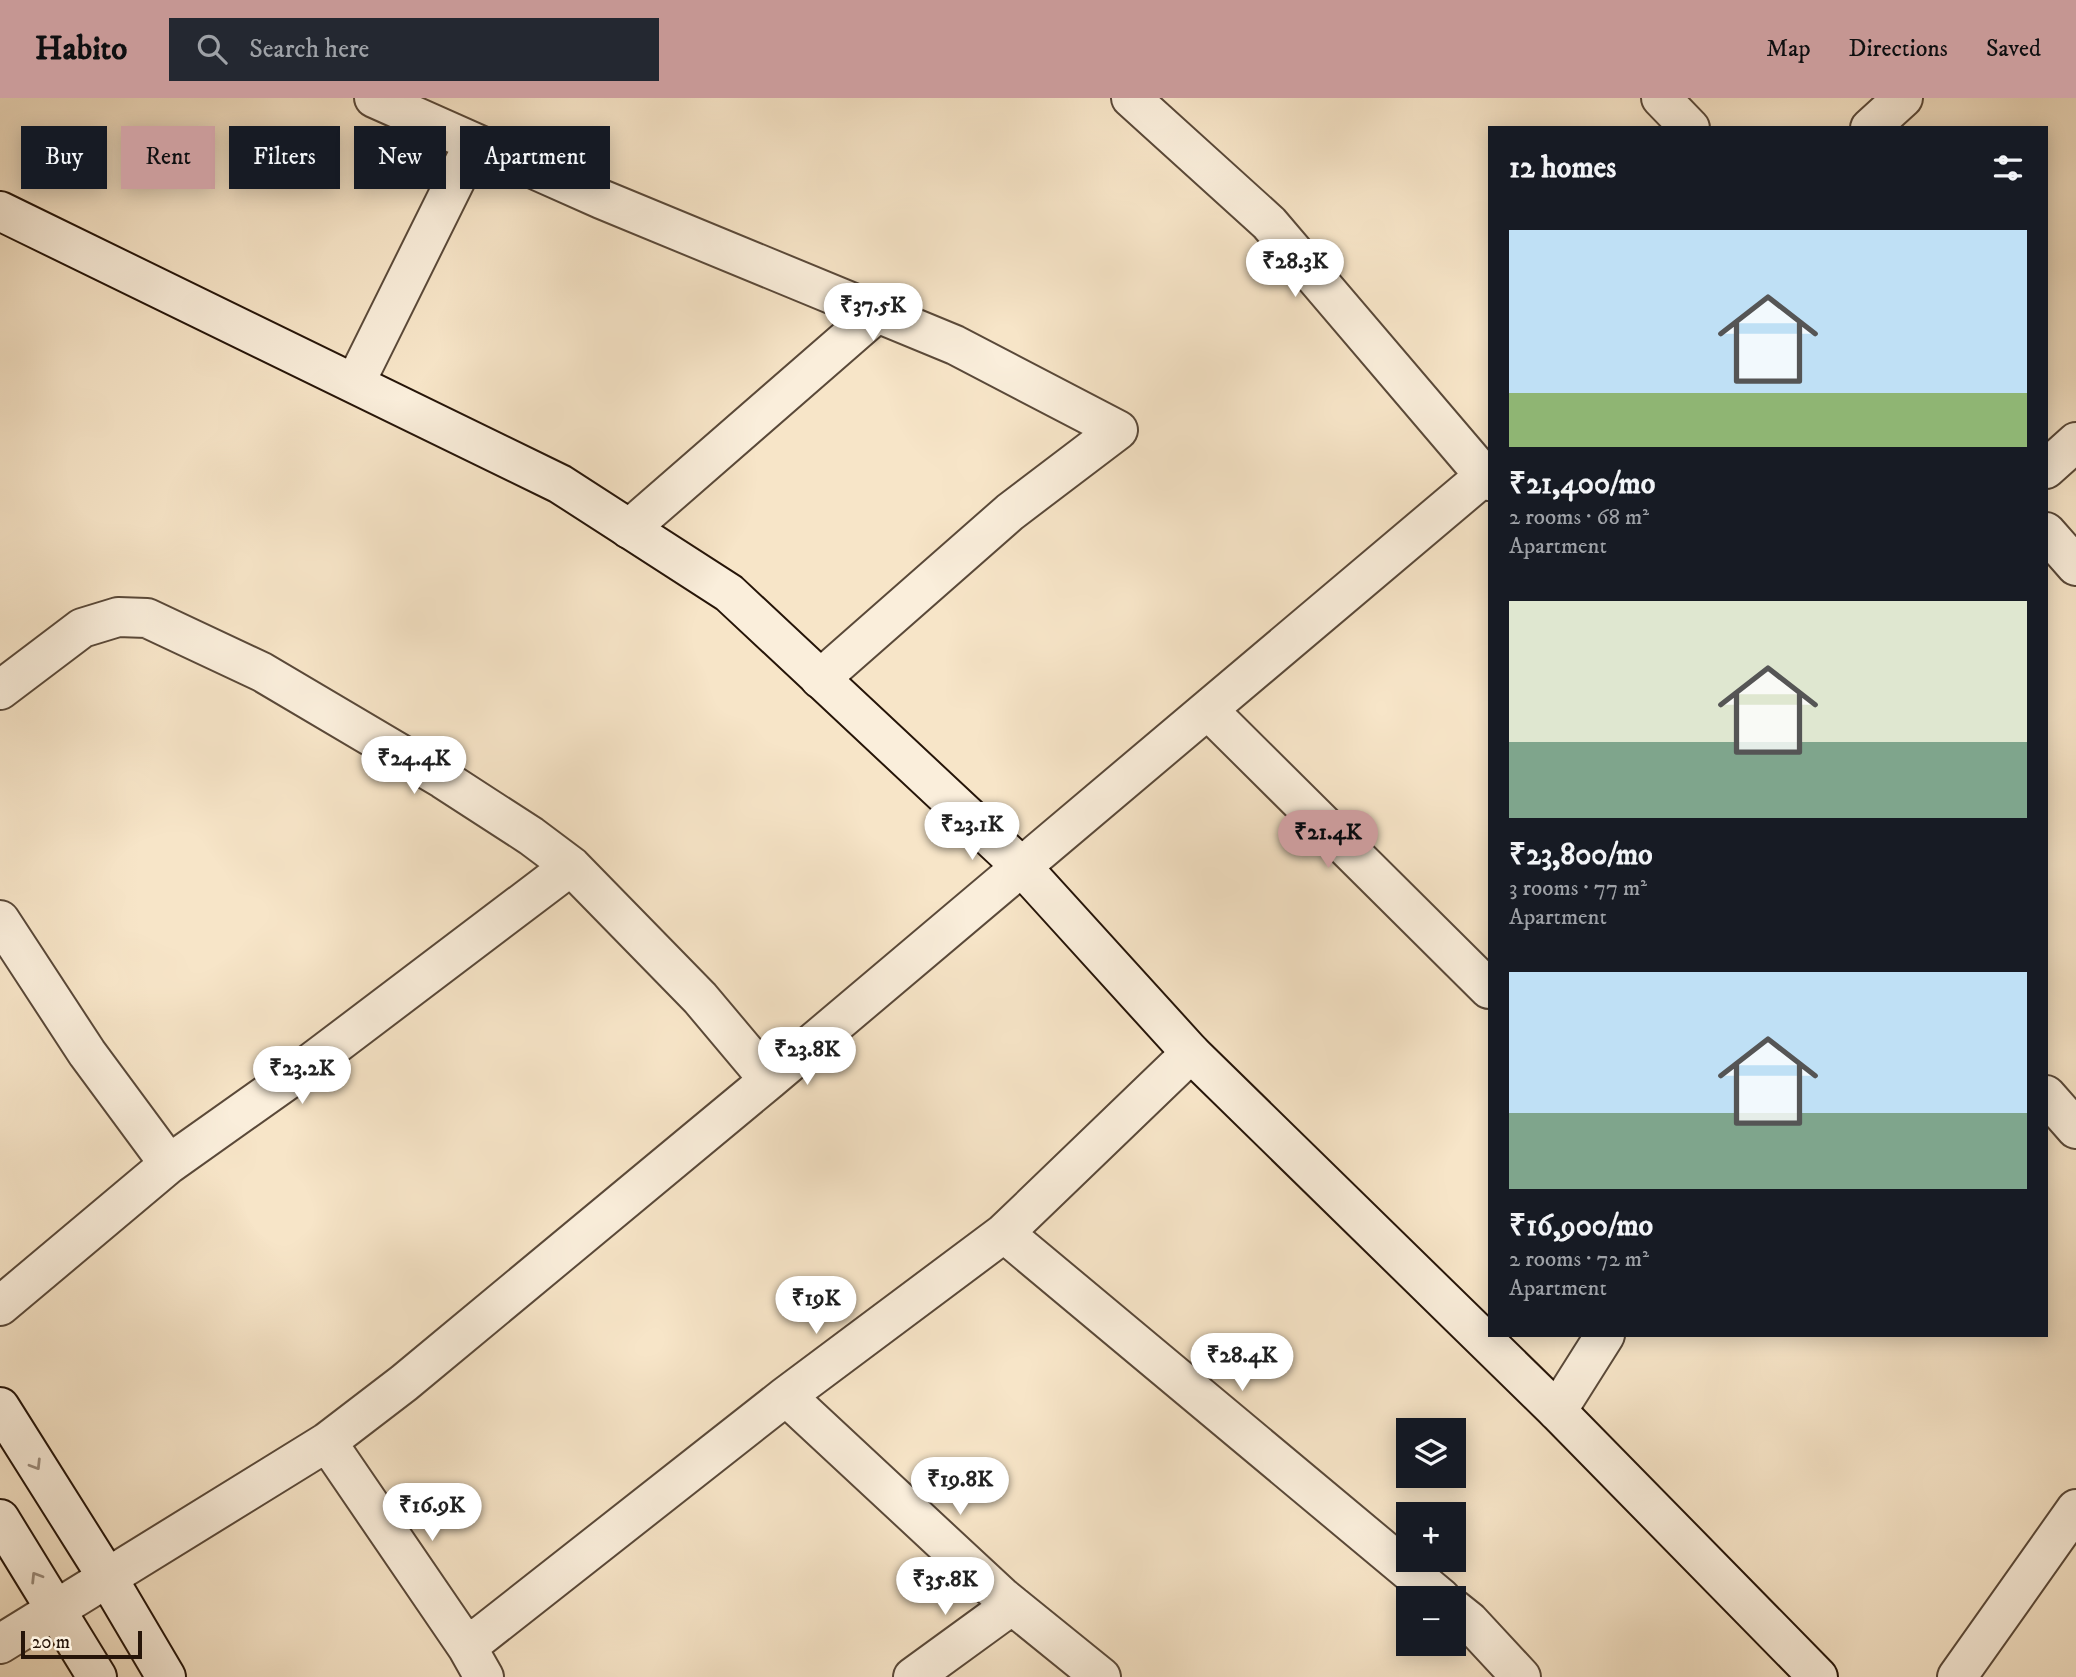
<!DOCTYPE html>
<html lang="en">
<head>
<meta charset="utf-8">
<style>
	:root { --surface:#171b24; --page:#242831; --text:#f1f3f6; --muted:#9ea1a6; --accent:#c59692 }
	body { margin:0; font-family:"IM FELL DW Pica",serif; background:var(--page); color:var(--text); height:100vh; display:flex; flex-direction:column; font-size:26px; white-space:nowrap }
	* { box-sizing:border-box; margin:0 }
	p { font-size:23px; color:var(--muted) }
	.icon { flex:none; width:38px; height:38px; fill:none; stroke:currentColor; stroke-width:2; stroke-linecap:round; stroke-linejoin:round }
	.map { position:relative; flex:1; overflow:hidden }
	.side { position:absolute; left:1488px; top:28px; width:560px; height:1211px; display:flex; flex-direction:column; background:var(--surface); border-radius:0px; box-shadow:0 4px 18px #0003 }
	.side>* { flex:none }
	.hud { position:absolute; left:21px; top:28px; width:665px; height:63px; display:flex; gap:14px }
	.controls { position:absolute; left:1396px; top:1320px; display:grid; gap:14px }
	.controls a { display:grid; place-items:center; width:70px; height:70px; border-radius:0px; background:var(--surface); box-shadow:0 4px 18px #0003; font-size:35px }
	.scale { position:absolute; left:21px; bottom:18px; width:121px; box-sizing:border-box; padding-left:7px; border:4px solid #261509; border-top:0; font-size:19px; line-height:24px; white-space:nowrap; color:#261509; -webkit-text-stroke:5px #faeedb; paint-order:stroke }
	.price { position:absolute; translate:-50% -60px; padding:0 16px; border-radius:24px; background:#fff; color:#222; font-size:23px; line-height:46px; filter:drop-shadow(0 2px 4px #0008) }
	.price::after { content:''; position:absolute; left:50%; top:42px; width:21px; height:16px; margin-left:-10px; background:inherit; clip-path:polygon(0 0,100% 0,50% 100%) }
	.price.on { background:var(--accent); color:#111 }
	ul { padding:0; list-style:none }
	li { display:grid; align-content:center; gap:14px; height:371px; padding:0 21px }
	li span { display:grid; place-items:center; height:217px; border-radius:0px; color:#555 }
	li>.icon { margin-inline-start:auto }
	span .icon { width:126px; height:126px; fill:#fffc; stroke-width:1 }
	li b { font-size:30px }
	h2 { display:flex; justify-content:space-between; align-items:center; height:84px; padding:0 21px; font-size:30px }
	.chip { padding:0 24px; border-radius:0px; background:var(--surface); box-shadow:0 4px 18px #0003; font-size:24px; line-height:63px }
	.chip.on { background:var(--accent); color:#111 }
	header { display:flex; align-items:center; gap:42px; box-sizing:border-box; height:98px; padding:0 35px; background:var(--accent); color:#111 }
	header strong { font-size:33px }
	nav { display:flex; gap:38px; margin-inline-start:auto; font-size:24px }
	.search { width:490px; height:63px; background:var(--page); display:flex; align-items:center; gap:18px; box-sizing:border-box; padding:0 24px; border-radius:0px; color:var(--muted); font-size:26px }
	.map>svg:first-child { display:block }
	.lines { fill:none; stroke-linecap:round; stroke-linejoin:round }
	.street-casing { stroke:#5a4939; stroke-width:42 }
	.secondary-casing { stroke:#261509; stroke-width:42 }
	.street { stroke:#faeedb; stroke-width:38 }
	.secondary { stroke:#faeedb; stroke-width:38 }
	.oneway { stroke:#9b8c7c }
</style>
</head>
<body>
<header>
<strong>Habito</strong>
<div class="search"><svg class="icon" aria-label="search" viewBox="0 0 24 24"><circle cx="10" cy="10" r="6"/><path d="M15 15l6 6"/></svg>Search here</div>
<nav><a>Map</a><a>Directions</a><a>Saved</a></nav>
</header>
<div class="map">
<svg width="2076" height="1579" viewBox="0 0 2076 1579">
	<rect width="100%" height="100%" fill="#f7e5c8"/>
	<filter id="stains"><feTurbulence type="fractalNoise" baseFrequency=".00286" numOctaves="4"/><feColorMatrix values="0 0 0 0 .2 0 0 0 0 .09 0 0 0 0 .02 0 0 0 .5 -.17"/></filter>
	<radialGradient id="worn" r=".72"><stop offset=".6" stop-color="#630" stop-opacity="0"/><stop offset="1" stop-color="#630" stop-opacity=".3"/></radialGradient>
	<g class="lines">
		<g class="street-casing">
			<path id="street" d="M374,0L601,101L955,247L1118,332L1010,414L820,581
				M1131,0L1269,125L1489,383
				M1661,0L1690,30
				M1870,30L1903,0
				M355,285L474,45
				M2046,371L2076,344
				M629,431L877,215
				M2046,434L2076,468
				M0,592L82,530L118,519L147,520L262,574L443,681L531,738L571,768L700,900L769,982
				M1208,612L1489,891
				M0,822L87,955L169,1066
				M2046,997L2076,1031
				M1004,1135L1441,1500
				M0,1208L169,1066L303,971L571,768
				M786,1298L1001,1498L1101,1579
				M1557,1313L1605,1237
				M327,1344L467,1549L484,1579
				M1454,1511L1469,1523L1521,1579
				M0,1546L327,1344L404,1285L769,982L1489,374
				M467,1549L786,1298L1004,1135L1191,955
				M913,1579L1012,1507
				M1957,1579L2076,1411"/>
		</g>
		<g class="secondary-casing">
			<path id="secondary" d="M0,113L560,386L729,495L1022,769L1191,955L1557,1313L1818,1579
				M0,1309L107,1479L166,1579
				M0,1421L97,1579"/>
		</g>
		<use href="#street" class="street"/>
		<use href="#secondary" class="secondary"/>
	</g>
	<defs><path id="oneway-chevron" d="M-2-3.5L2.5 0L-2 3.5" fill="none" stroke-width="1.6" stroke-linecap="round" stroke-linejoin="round" transform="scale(1.75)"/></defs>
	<g class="oneway">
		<use href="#oneway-chevron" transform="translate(36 1367) rotate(58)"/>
		<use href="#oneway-chevron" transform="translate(36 1479) rotate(-122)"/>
	</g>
	<rect width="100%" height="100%" filter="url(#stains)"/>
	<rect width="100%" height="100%" fill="url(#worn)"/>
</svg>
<div class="controls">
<a><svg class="icon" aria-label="layers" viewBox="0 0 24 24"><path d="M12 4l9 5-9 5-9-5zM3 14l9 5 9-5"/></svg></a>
<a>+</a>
<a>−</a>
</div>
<div class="scale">20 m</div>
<b class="price" style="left:1295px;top:201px">₹28.3K</b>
<b class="price" style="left:873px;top:245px">₹37.5K</b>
<b class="price" style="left:414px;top:698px">₹24.4K</b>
<b class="price" style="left:972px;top:764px">₹23.1K</b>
<b class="price on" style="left:1328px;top:772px">₹21.4K</b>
<b class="price" style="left:807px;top:989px">₹23.8K</b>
<b class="price" style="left:302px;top:1008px">₹23.2K</b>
<b class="price" style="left:816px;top:1238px">₹19K</b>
<b class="price" style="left:1242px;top:1295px">₹28.4K</b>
<b class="price" style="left:960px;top:1419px">₹19.8K</b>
<b class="price" style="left:432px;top:1445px">₹16.9K</b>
<b class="price" style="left:945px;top:1519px">₹35.8K</b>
<div class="hud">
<a class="chip">Buy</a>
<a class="chip on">Rent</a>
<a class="chip">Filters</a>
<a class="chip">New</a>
<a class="chip">Apartment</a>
</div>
<section class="side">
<h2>12 homes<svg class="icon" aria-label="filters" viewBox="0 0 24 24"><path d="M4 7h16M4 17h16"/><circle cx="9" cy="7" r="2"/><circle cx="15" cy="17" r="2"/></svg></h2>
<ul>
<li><span style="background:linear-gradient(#bfe0f5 75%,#8fb573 0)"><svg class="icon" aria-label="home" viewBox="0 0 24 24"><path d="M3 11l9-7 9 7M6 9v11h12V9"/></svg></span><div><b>₹21,400/mo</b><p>2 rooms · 68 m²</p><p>Apartment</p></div></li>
<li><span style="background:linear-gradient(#dfe7d0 65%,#7fa58c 0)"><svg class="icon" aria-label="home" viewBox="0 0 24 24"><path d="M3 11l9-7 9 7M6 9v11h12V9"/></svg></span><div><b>₹23,800/mo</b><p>3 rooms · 77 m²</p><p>Apartment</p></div></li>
<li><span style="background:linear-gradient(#bfe0f5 65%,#7fa58c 0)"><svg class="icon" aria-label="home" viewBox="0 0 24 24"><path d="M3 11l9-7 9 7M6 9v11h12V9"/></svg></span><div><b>₹16,900/mo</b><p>2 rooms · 72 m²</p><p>Apartment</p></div></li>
</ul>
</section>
</div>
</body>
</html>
